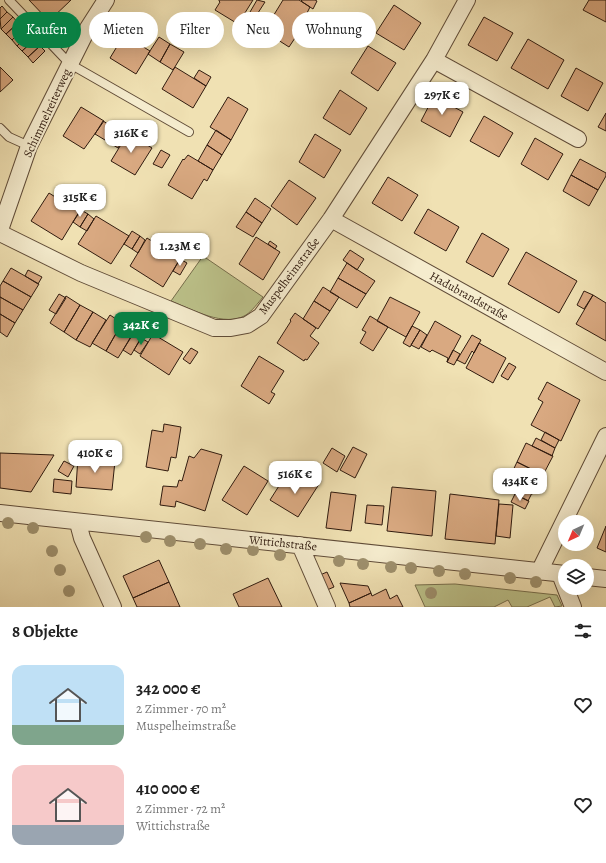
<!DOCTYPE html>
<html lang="de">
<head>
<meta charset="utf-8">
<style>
	:root { --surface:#fff; --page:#f6f6f6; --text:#222; --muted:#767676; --accent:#0b8043 }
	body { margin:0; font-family:Alegreya,serif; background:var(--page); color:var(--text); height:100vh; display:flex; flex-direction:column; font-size:15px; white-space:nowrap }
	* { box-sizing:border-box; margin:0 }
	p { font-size:13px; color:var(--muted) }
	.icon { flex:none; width:22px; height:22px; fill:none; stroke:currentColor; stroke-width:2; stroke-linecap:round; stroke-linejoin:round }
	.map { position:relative; height:607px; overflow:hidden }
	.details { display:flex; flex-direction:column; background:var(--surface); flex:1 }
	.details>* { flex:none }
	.banner { position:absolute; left:12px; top:12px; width:400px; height:36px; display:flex; gap:8px }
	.needle { width:26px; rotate:224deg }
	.fabs { position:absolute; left:558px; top:515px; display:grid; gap:8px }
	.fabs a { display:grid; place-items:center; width:36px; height:36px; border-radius:50%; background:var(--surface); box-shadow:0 4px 16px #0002; font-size:20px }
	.price { position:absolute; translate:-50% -34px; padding:0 9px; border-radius:8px; background:#fff; color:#222; font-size:13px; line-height:26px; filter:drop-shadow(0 1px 2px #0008) }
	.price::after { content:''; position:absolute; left:50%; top:24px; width:12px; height:9px; margin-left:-6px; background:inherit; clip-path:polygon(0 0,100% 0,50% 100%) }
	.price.active { background:var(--accent); color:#fff }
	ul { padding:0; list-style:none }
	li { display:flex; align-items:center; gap:12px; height:100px; padding:0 12px }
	li span { display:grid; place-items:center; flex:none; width:112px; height:80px; border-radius:12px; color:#555 }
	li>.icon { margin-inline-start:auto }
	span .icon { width:48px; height:48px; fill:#fffc; stroke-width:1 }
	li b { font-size:17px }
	h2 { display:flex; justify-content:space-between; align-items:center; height:48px; padding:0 12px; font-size:17px }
	.tag { padding:0 14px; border-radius:18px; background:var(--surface); box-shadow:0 4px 16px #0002; font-size:14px; line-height:36px }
	.tag.active { background:var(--accent); color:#fff }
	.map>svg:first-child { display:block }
	.green { fill:#bcc28a; stroke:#766e4c }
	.building { fill:#d9a981; stroke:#301b0f }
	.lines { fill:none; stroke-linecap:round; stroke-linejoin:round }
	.lane-casing { stroke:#604c38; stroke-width:10 }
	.street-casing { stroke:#604c38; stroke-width:18 }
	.lane { stroke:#f5ecce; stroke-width:8 }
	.street { stroke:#f5ecce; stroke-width:16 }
	.tree { fill:#9e906d }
	.labels { text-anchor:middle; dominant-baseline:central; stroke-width:4; stroke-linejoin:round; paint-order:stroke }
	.street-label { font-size:12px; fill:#301b0f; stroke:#f5ecce }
</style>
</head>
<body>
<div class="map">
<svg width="606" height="607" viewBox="0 0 606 607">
	<rect width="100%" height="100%" fill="#f0e1b3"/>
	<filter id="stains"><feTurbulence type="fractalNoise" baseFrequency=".005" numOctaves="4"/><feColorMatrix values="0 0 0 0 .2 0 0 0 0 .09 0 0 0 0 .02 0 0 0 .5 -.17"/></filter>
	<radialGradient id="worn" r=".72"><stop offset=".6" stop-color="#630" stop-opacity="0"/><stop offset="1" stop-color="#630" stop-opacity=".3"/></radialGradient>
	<path class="green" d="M203,256L263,297C258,303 252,311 246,315C225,328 191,309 171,301Z
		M455,584L557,595L562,606L555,607L550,597L527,607H512L508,600L494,607H425L415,585Z"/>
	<path class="building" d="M29,0H71L49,21Z
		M219,0H253L238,24L215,10L220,2L219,1Z
		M257,0L265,2L256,16L250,12Z
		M283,0H299L310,7L307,13L309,15L301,28L299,27L295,33L297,35L289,47L264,31Z
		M302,0H315L317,1L313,9L301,1Z
		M589,0H606V22L583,10Z
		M394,5L421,23L404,50L376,33Z
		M2,6L7,12L0,19V8Z
		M7,12L13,17L1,29L0,19Z
		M13,17L18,23L6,34L1,29Z
		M484,17L513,33L497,61L468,45Z
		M18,23L23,29L12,40L6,34Z
		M23,29L29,34L17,46L12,40Z
		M29,34L34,40L22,51L17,46Z
		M124,35L150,51L136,74L110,58Z
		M159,37L170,44L160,62L148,54Z
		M528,39L564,60L548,89L511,68Z
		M34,40L40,46L28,57L22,51Z
		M170,44L184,52L173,70L160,62Z
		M40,46L45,51L33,63L28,57Z
		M368,46L396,63L378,91L351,73Z
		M0,67L13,80L0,92Z
		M175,67L206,86L193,108L162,89Z
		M576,68L603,83L588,111L561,96Z
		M199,70L211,77L206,86L194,78Z
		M340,90L367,108L350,135L323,118Z
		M434,96L463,112L450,137L421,121Z
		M228,97L248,109L231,140L210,127Z
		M81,107L104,121L84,149L63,136Z
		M606,113V131L598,127Z
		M484,116L513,133L499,157L470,141Z
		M103,121L118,130L110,143L95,134Z
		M118,130L126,135L118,148L110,143Z
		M216,130L231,140L222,155L207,145Z
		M128,133L152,148L135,175L111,161Z
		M315,134L341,150L324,178L299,162Z
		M535,138L563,154L548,180L521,164Z
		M207,145L222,155L213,170L198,161Z
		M161,150L170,155L162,168L153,164Z
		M188,155L213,170L207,181L204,179L192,199L168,185L183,159L184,160Z
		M580,159L606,173V176L598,190L571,175Z
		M571,175L598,190L589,206L563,191Z
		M388,177L418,195L402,221L372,203Z
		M289,180L316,198L297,225L271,206Z
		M49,193L79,212L62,240L31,221Z
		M255,198L271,209L262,223L246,212Z
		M428,209L459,227L446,251L414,233Z
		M81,210L88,214L80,227L73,222Z
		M246,212L262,223L253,237L236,227Z
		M88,214L94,219L87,231L80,227Z
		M96,216L129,236L111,264L78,244Z
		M132,231L140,236L132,249L124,244Z
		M482,233L509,249L493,277L466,262Z
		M140,236L145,240L138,253L132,249Z
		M256,237L280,252L263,280L239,264Z
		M147,238L180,259L163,287L130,266Z
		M270,241L277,246L275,249L268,244Z
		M350,250L364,259L357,270L343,260Z
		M526,252L577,281L559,313L508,284Z
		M180,259L187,263L180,275L173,271Z
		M347,263L375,281L366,294L338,278Z
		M11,268L39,284L31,297L3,281Z
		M28,270L42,277L38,284L25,276Z
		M338,278L366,294L357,308L330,292Z
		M3,281L31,297L23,310L0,297V286Z
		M323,287L339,297L330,311L314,301Z
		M584,291L593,295L584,309L577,305Z
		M59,294L66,298L56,314L49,310Z
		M593,295L606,303V341L576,324Z
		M66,296L80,305L64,332L50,323Z
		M0,297L23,310L15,323L0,314Z
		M390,297L420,312L406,337L377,321Z
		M314,301L330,311L318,329L303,319Z
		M80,305L93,312L76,340L64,332Z
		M93,312L106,320L90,347L76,340Z
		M295,313L316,328L310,336L319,343L307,360L305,359L304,361L277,343L291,321L290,320Z
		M0,314L15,323L7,337L0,332Z
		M110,315L122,323L106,351L92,343Z
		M370,316L388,327L373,351L360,343L366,332L362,330Z
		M435,321L461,336L447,362L448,358L432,350L430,352L421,347Z
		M122,323L135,331L118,358L106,351Z
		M412,326L420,330L410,347L403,343Z
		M420,330L427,335L419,349L411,345Z
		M133,333L141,338L131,355L123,350Z
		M153,334L183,352L169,375L140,356Z
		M472,335L481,340L474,353L472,351L465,364L457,360Z
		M141,338L148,342L140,354L134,350Z
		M479,343L506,358L493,383L466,368Z
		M191,348L198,352L190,364L183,359Z
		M453,350L460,354L454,365L447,362Z
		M259,356L284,371L271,392L275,394L269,404L241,386Z
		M509,363L516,367L508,380L501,376Z
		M547,382L580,400L561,441L531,425L543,402L538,399Z
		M164,424L181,427L176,458L171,457L168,471L146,467L152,430L163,432Z
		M545,432L559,440L555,448L541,440Z
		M536,438L555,448L552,456L532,446Z
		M526,443L553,456L543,475L517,462Z
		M353,447L367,454L355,478L340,470Z
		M332,448L345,456L337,472L323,463Z
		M201,449L222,455L205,511L176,501L175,507L160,505L163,486L177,487L179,480L182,481L189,456L194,458Z
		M0,453L54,455L31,492L0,488Z
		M78,457L115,461L112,490L76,487Z
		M64,461L74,466L68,477L58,471Z
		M517,462L543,475L533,494L508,481Z
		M244,466L268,481L247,515L222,500Z
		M311,475L321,481L298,517L270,500L284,478L297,486L299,483L304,486Z
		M54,479L72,481L71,494L53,492Z
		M513,484L532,493L528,501L509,491Z
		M392,487L436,491L432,536L387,531Z
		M331,492L356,495L351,531L326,528Z
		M450,494L499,500L495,544L445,539Z
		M515,494L529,501L525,509L511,502Z
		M499,504L513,505L510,538L496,536Z
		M367,505L384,506L382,525L365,523Z
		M606,526V552L597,548Z
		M159,560L169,582L133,598L123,576Z
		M327,572L334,587L327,590L320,575Z
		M268,578L282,607H239L233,594Z
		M169,582L180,607H137L133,598Z
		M340,583L368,586L371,593L349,603Z
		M386,589L390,599L397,595L403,607H350L349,603L371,593L372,596Z"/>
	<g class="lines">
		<g class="lane-casing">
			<path id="lane" d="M9,0L70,64L189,132
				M0,128L9,137L29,146"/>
		</g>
		<g class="street-casing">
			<path id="street" d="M434,60L578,139
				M331,219L606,372
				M0,230L29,146L88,28L106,0
				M0,233L81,273L214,328H231L247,325L261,316L331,219L434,60L467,0
				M0,513L565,574
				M78,523L82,538L113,607
				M300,545L327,607
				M539,572L606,436
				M560,574L573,607
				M587,577L606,579"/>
		</g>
		<use href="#lane" class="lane"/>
		<use href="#street" class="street"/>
	</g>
	<g class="tree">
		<circle cx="8" cy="523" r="6"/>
		<circle cx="33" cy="528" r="6"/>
		<circle cx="146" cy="537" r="6"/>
		<circle cx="170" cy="541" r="6"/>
		<circle cx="200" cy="544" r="6"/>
		<circle cx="226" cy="549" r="6"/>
		<circle cx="253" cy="550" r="6"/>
		<circle cx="52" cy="551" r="6"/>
		<circle cx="280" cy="555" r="6"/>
		<circle cx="339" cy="561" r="6"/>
		<circle cx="363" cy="564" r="6"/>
		<circle cx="391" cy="567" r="6"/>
		<circle cx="411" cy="568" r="6"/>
		<circle cx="60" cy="570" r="6"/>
		<circle cx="439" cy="571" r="6"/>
		<circle cx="465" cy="574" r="6"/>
		<circle cx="510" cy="578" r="6"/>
		<circle cx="536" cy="582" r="6"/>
		<circle cx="69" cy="591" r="6"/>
		<circle cx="431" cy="593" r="6"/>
	</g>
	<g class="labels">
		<g class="street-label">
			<text transform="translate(47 113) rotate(-65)">Schimmelreiterweg</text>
			<text transform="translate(289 276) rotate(-53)">Muspelheimstraße</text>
			<text transform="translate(469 296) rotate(29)">Hadubrandstraße</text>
			<text transform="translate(283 543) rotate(6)">Wittichstraße</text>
		</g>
	</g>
	<rect width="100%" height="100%" filter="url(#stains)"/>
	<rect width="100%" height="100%" fill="url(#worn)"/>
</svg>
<div class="fabs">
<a><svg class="needle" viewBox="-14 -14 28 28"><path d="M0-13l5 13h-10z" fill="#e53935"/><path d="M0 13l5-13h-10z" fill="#767676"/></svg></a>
<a><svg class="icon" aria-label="layers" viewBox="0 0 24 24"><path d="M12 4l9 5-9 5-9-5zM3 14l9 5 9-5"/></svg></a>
</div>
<b class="price" style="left:442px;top:116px">297K €</b>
<b class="price" style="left:131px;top:154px">316K €</b>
<b class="price" style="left:80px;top:218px">315K €</b>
<b class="price" style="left:180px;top:267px">1.23M €</b>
<b class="price active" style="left:141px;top:346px">342K €</b>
<b class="price" style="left:95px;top:474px">410K €</b>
<b class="price" style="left:295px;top:495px">516K €</b>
<b class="price" style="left:520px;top:502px">434K €</b>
<div class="banner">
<a class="tag active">Kaufen</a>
<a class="tag">Mieten</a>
<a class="tag">Filter</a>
<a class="tag">Neu</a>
<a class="tag">Wohnung</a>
</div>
</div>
<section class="details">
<h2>8 Objekte<svg class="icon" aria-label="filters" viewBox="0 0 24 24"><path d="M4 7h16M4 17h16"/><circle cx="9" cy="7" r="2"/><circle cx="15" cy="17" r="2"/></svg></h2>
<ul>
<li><span style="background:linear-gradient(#bfe0f5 75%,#7fa58c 0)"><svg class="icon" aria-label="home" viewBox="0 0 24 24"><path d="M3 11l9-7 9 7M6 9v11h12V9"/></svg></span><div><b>342 000 €</b><p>2 Zimmer · 70 m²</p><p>Muspelheimstraße</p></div><svg class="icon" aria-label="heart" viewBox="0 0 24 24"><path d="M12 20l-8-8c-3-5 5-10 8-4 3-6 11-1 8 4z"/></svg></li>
<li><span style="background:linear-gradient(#f6c9c9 75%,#9aa5b1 0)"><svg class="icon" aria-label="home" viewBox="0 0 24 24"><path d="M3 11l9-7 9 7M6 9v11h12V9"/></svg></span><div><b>410 000 €</b><p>2 Zimmer · 72 m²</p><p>Wittichstraße</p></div><svg class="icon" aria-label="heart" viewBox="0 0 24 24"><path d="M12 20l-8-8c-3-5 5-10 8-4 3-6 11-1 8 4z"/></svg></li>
</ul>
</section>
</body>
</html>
